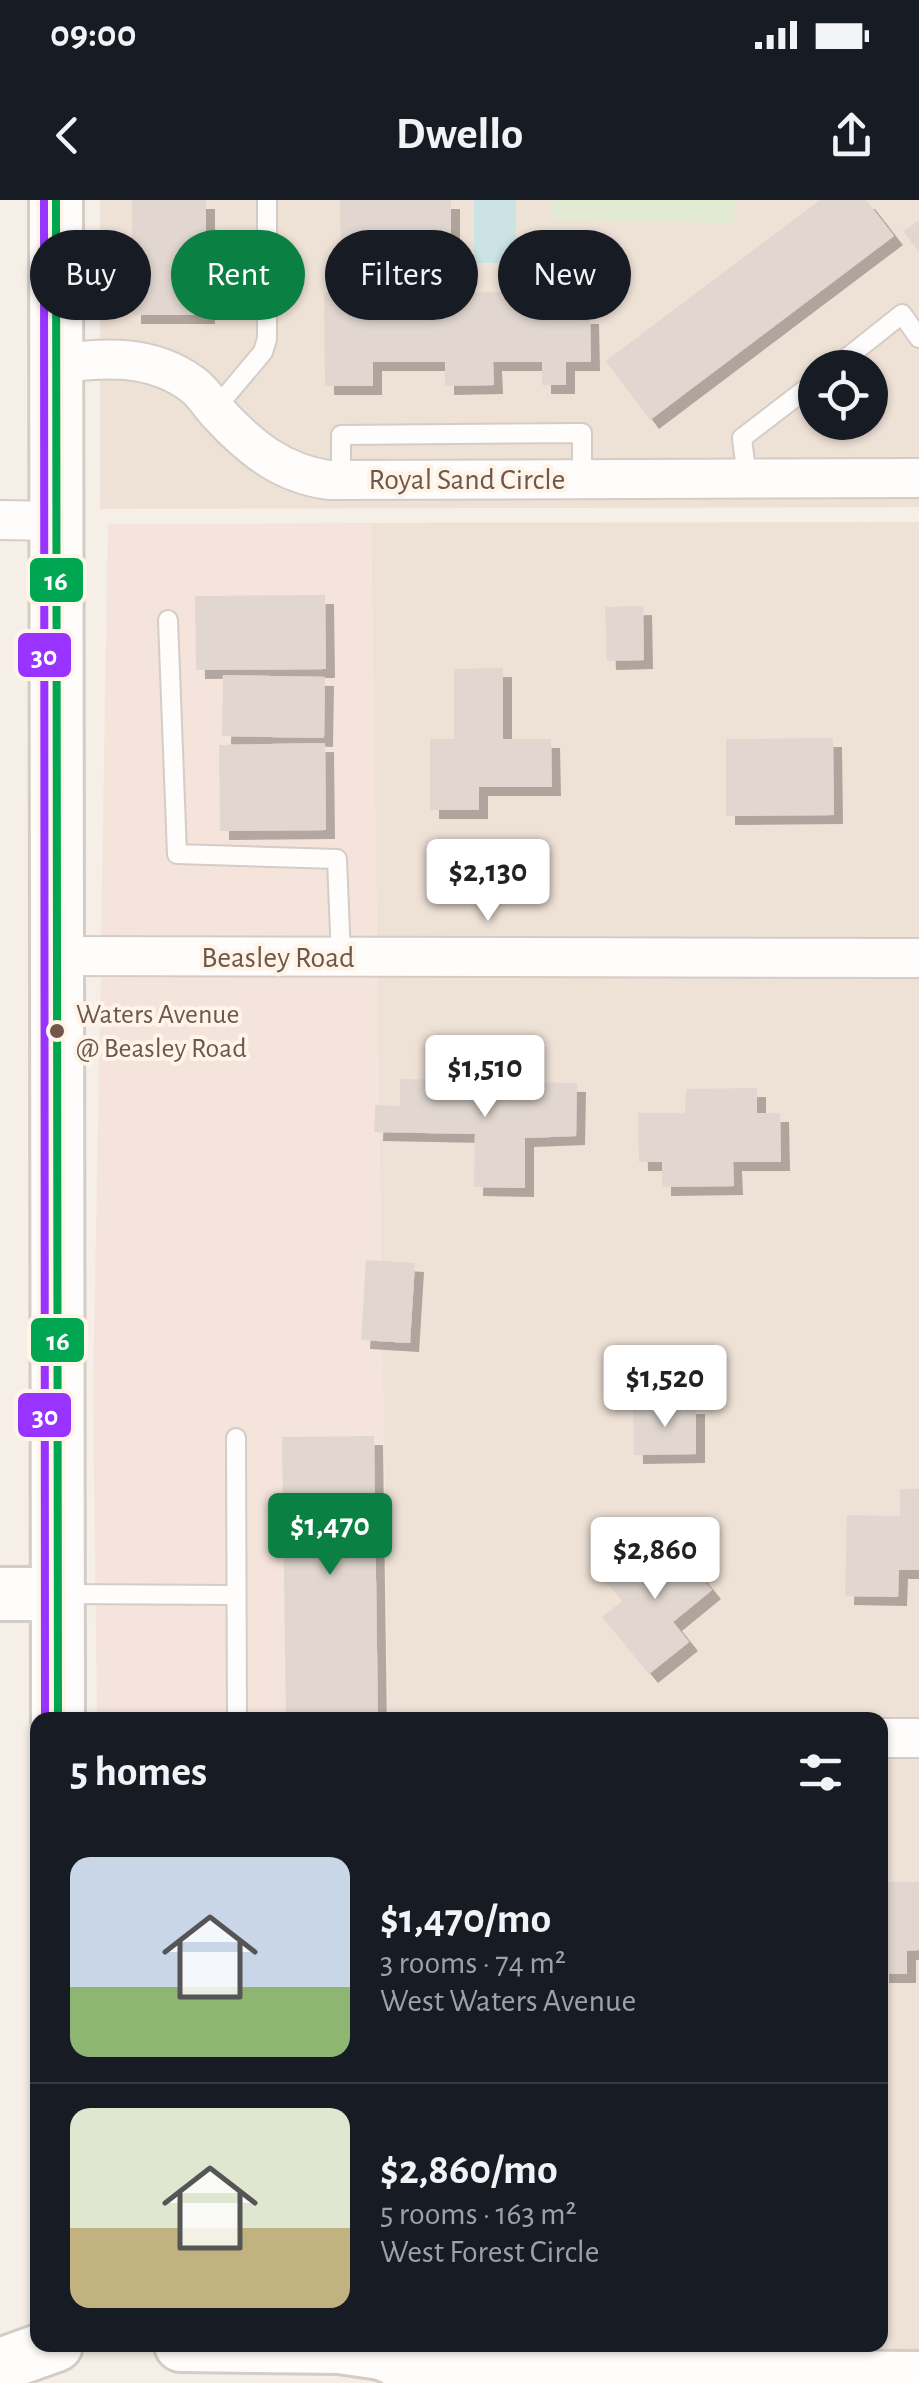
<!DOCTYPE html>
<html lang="en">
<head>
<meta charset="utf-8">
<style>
	:root { --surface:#171b24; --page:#242831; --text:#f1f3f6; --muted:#9ea1a6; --line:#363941; --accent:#0b8043 }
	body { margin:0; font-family:"Alegreya Sans",sans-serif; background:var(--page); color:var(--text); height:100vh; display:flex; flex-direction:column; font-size:38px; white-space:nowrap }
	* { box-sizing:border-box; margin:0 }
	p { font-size:32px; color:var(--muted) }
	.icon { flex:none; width:55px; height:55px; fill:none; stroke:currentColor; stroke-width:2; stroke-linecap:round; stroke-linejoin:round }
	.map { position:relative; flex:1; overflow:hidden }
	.panel { position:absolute; left:30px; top:1512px; width:858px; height:640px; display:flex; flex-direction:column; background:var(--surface); border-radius:20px; box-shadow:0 2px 8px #0004 }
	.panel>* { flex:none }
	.guide { position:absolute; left:30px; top:30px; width:860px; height:90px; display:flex; gap:20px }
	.controls { position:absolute; left:798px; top:150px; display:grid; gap:20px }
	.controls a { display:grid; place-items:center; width:90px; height:90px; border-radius:50%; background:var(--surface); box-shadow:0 2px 8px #0004; font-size:50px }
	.price { position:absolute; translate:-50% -85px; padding:0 22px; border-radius:10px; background:#fff; color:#222; font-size:32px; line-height:65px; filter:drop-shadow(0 2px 5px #0008) }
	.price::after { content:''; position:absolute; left:50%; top:60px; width:30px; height:22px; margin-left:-15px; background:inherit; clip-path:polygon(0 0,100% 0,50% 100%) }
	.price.selected { background:var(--accent); color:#fff }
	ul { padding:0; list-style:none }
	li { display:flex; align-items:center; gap:30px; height:250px; padding:0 40px }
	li+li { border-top:2px solid var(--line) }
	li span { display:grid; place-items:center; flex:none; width:280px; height:200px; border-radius:20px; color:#555 }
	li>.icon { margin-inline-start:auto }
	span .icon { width:120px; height:120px; fill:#fffc; stroke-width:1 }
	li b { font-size:42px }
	h2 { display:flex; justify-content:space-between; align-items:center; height:120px; padding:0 40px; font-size:42px }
	.chip { padding:0 35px; border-radius:45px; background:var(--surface); box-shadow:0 2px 8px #0004; font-size:35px; line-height:90px }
	.chip.selected { background:var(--accent); color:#fff }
	.status { display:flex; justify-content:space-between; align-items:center; height:70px; padding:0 50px; background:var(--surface); direction:ltr }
	.status svg { height:28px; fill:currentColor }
	header { display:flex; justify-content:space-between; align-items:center; height:130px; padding:0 40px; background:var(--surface); font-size:45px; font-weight:700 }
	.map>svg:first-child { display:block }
	.residential { fill:#eee1d6; fill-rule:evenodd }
	.commercial { fill:#f5e4dc }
	.green { fill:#e2ead4 }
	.water { fill:#cbe3e4 }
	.building { fill:#e1d7d0; filter:url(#shadow) }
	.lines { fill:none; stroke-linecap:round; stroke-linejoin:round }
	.lane-casing { stroke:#d4ccc6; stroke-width:22 }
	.street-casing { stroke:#d4ccc6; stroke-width:42 }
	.secondary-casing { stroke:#d4ccc5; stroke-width:58 }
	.lane { stroke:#fefdfc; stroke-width:18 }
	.street { stroke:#fefdfc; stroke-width:38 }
	.secondary { stroke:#fefdfc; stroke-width:52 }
	.bus-1-casing { stroke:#fef4e8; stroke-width:15 }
	.bus-2-casing { stroke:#fef4e8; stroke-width:15 }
	.bus-1 { stroke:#00a651; stroke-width:8 }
	.bus-2 { stroke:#93f; stroke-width:8 }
	.bus-dot { fill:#70564b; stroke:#fef4e8; stroke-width:4 }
	.labels { text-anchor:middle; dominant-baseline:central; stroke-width:8; stroke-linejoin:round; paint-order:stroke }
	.bus-label { font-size:28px; fill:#70564b; stroke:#fef4e8; text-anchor:start }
	.street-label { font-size:30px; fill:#70564b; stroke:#fef4e8 }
	.line-badge { stroke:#fef4e8; stroke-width:4 }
	.badge-label { font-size:28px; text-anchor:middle; font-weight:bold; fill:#fff }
</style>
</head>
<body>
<div class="status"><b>09:00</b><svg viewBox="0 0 49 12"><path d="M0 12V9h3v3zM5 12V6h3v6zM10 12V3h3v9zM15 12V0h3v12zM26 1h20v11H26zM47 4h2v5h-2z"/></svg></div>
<header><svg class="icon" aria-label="back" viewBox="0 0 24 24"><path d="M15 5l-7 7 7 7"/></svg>Dwello<svg class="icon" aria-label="share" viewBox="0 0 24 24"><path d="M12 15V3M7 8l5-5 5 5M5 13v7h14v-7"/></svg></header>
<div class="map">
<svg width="919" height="2183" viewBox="0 0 919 2183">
	<defs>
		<filter id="shadow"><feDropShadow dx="9" dy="9" stdDeviation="0" flood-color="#0004"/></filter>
	</defs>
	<rect width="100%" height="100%" fill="#f5efe8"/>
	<path class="residential" d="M100,0H919V307L100,309ZM815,168H870V222H815Z
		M919,322V740L377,741L371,323Z
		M377,775H919V1521L388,1520Z
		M919,1555V2161H775V2145H880V1556Z
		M409,2145H736V2161L439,2157Z"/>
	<path class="commercial" d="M371,323L377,741L101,740L108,324Z
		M101,774L377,775L388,1520H97L93,1188Z"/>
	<path class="green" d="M552,0H735L734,23L551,20Z"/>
	<path class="water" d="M474,0H516V63H474Z"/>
	<path class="building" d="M132,0H206V115H132Z
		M340,0H451V67L341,68Z
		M820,0H866L894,36L650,220L606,161Z
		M919,20V52L903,31Z
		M541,92L542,115H590L591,162H566V185H542V162H493L494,185L445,186V162H373V186H325L324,93Z
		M325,395L326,469L196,470L195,396Z
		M643,406L644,460L607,461L605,407Z
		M503,468V539H551L552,587H479V610H430V539H454V469Z
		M223,475L325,477L324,538L222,536Z
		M833,538L834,615L726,616V539Z
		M325,543L326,630L220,631L219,545Z
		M400,879L577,883L576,936L525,938V988L474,987L475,934L374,932L375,905L400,906Z
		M757,888V913H780L781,962H733L734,986L662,987V962H639L638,913H685L686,889Z
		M366,1060L415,1063L410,1143L361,1140Z
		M696,1205V1254L634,1255L633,1206Z
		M374,1236L378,1520H286L282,1237Z
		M900,1289H919V1370H899L898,1397L845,1396L847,1315L900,1316Z
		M665,1333L712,1390L673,1422L689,1442L649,1474L602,1417L622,1401L606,1382Z
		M880,1682H919V1750L907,1751V1774H880Z"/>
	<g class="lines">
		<g class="lane-casing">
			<path id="lane" d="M834,168L902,114L919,138
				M215,209L263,152L267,139V0
				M747,279L742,238L815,182
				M341,280V235L582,233V279
				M168,420L177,654L337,659L341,758
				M236,1238L237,1520
				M63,1394L236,1395"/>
		</g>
		<g class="street-casing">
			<path id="street" d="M56,164C103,157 151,154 192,184C202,191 210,204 218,213C249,247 282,274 329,280L919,278
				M0,320L55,321
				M57,756L919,758
				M880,1538H919"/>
		</g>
		<g class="secondary-casing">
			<path id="secondary" d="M56,0L58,1520
				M0,1394H58
				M181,2145L339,2147L381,2153L435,2175
				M0,2165L56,2145
				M409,2183L435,2175L919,2178"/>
		</g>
		<use href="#lane" class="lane"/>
		<use href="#street" class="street"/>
		<use href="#secondary" class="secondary"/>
		<g class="bus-1-casing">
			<path id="bus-1" d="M56,0L58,1520"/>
		</g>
		<g class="bus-2-casing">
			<path id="bus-2" d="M44,0L45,1520"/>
		</g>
		<use href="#bus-1" class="bus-1"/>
		<use href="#bus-2" class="bus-2"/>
	</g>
	<circle class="bus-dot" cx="57" cy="831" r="9"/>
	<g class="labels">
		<g class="bus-label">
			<text x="76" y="815">Waters Avenue<tspan x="76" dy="34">@ Beasley Road</tspan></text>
		</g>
		<g class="street-label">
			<text x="467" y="280">Royal Sand Circle</text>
			<text x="278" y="758">Beasley Road</text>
		</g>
	</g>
	<g class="line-badge">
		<rect x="28" y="356" width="57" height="48" rx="10" fill="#00a651"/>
		<rect x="16" y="431" width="57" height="48" rx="10" fill="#93f"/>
		<rect x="29" y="1116" width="57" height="48" rx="10" fill="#00a651"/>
		<rect x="16" y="1191" width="57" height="48" rx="10" fill="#93f"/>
	</g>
	<g class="badge-label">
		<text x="56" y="390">16</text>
		<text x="44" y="465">30</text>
		<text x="58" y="1150">16</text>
		<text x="45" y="1225">30</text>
	</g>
</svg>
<div class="controls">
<a><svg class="icon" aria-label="locate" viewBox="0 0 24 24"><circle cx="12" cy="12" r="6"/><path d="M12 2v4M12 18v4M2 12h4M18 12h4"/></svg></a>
</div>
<b class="price" style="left:488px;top:724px">$2,130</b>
<b class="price" style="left:485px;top:920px">$1,510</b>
<b class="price" style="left:665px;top:1230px">$1,520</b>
<b class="price selected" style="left:330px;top:1378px">$1,470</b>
<b class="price" style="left:655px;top:1402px">$2,860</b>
<div class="guide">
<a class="chip">Buy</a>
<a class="chip selected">Rent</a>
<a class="chip">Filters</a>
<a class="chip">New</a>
</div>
<section class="panel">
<h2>5 homes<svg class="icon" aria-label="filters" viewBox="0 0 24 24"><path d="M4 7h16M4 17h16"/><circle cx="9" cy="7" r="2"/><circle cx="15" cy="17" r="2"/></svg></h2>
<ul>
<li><span style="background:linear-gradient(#c9d6e8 65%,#8fb573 0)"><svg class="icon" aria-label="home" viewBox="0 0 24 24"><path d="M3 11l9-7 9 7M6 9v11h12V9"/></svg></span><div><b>$1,470/mo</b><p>3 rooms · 74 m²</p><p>West Waters Avenue</p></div></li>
<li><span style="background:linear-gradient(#dfe7d0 60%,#c2b280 0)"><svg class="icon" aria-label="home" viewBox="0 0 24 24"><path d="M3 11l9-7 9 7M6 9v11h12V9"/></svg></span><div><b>$2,860/mo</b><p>5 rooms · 163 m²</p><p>West Forest Circle</p></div></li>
</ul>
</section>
</div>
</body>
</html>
